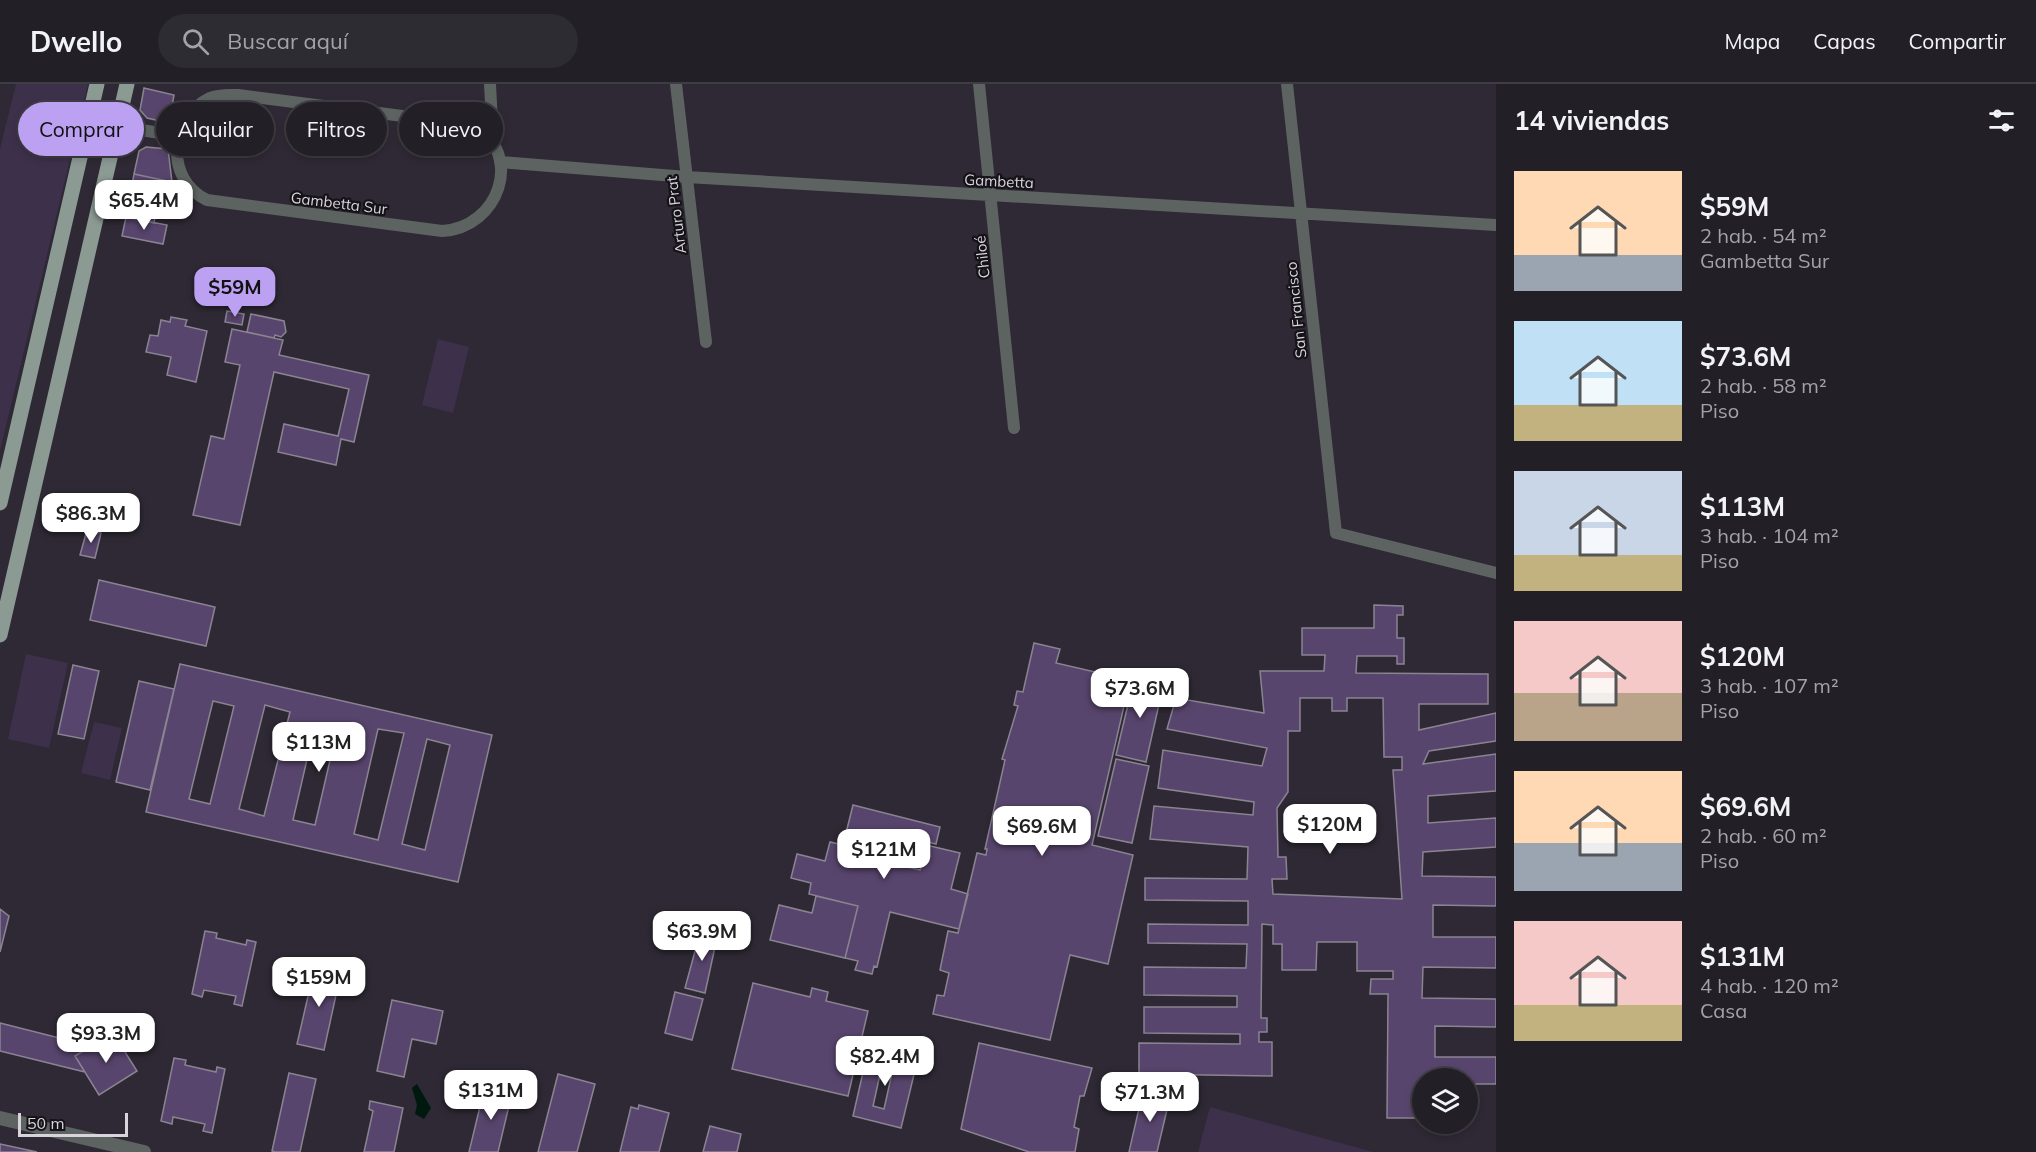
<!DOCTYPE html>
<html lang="es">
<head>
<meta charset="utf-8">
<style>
	:root { --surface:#221f27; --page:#2e2c33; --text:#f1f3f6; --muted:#a2a2a7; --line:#3f3d44; --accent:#bca0f2 }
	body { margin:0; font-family:Mulish,sans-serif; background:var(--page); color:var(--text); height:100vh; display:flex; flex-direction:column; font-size:22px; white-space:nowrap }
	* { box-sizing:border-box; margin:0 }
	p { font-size:20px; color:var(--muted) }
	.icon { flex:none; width:33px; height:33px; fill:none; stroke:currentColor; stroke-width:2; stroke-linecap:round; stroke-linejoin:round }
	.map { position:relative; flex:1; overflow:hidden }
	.details { display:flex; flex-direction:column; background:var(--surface); width:540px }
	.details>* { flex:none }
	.banner { position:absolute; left:18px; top:18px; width:570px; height:54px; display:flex; gap:12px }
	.buttons { position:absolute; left:1412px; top:984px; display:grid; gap:12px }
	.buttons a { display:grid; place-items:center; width:66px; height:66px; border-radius:50%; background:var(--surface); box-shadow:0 3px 9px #0003,0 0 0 2px var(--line); font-size:30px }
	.scale { position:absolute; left:18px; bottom:15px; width:110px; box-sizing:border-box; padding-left:6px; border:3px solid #d7d4dc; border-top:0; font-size:16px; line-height:21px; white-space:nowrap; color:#d7d4dc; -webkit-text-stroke:4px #151318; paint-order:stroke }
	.price { position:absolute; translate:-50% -51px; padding:0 14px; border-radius:12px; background:#fff; color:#222; font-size:20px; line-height:39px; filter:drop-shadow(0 2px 3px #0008) }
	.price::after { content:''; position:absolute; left:50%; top:36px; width:18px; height:14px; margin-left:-9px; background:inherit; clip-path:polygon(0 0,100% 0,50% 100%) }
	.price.selected { background:var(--accent); color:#111 }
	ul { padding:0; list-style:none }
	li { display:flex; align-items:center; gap:18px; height:150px; padding:0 18px }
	li span { display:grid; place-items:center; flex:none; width:168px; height:120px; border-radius:0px; color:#555 }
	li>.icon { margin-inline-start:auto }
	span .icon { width:72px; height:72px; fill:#fffc; stroke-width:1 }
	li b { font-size:26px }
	h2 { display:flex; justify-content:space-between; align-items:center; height:72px; padding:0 18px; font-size:26px }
	.chip { padding:0 21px; border-radius:27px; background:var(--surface); box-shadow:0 3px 9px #0003,0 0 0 2px var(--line); font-size:21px; line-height:54px }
	.chip.selected { background:var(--accent); color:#111 }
	header { display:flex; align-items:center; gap:36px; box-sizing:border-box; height:84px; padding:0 30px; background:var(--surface); border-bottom:2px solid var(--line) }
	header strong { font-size:28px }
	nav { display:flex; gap:33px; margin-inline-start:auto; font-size:21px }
	.search { width:420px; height:54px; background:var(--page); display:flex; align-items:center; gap:15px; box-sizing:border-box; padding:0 21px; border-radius:33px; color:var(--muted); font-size:22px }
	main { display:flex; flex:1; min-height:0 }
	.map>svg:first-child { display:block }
	.green { fill:#3d304b }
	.water { fill:#001910 }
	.building { fill:#58456d; stroke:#8a8492; stroke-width:1.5; fill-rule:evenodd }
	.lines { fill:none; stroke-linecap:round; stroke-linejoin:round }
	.minor { stroke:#5c6360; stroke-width:12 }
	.tertiary { stroke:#5c6360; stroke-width:14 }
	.primary { stroke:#8c9a94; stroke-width:15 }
	.labels { text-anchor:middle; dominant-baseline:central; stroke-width:4.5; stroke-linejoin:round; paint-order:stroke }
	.street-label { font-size:15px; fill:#d7d4dc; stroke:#151318 }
</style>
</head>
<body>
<header>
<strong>Dwello</strong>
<div class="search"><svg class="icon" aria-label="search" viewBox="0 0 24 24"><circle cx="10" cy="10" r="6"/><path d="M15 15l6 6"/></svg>Buscar aquí</div>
<nav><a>Mapa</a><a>Capas</a><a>Compartir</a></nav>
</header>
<main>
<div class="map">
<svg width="1496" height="1068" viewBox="0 0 1496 1068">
	<rect width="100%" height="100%" fill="#2e2934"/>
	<path class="green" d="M16,0H88L0,367V65Z
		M438,255L469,263L453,329L422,321Z
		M26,570L68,579L49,664L8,655Z
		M94,638L122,644L110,696L81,689Z
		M1210,1023L1373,1068H1198Z"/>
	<path class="water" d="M417,1000L431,1024L424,1035L415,1030L417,1021L412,1004Z"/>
	<path class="building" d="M144,4L174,11L169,39L147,34L140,26Z
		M146,63L168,65L172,98L134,90L139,67Z
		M134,90L167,97L163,118L130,112Z
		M130,112L158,117L154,139L126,133Z
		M126,133L167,141L163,160L122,152Z
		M227,227L244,230L242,241L225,238Z
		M251,230L284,237L286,248L281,253L275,251L274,254L247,248Z
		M171,233L187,236L185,242L207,247L196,298L167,291L171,273L146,268L150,251L158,252L161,236L170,238Z
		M232,245L283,256L279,271L369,291L354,358L341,355L336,381L278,368L284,340L338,352L349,305L274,288L240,441L193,431L211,352L224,355L240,281L225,278Z
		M87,446L101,449L95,474L80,471Z
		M99,496L215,523L206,562L90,536Z
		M1374,521L1403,522V531H1397V554H1404V580H1397V572H1357L1356,589L1488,590V620H1419V646L1496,629V657L1429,667L1423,680L1496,670V707L1428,712V739L1496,734V763L1423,768L1422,792L1496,793V822L1433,821V853H1496V884L1423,883L1422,914L1496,915V943L1435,942V973H1496V1000H1467V994H1422V1034H1387L1388,910H1370L1371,895H1393V887H1357V858H1317L1316,886H1282V860H1273V841L1262,840L1261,934H1267V948H1259V958H1272V992L1139,990V959L1240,960V950L1144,949V923H1237V912L1144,911V883L1246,884L1247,860L1148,859V840L1248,841V817L1145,816V794L1247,795L1248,763L1150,755L1154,722L1253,731L1254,718L1158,704L1163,666L1262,682L1267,664L1167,645L1176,614L1264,629L1260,587H1324L1325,571H1302V544H1374ZM1300,614H1332V627H1347V614H1383L1384,673H1402V686H1393L1402,815L1273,810L1272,795H1287L1286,773H1278L1277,724L1288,708V647H1300Z
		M1034,559L1060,565L1056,579L1130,596L1092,761L1133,771L1108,880L1070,871L1050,956L933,930L937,911L944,912L949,889L940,886L948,847L958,849L977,769L986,771L987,765H985L1005,676L1002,675L1018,622L1014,621L1017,607L1023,608Z
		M180,580L492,651L458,798L146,728ZM213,617L234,622L210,720L189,715ZM265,621L290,628L264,732L239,725ZM315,641L337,646L315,741L293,736ZM378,645L404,649L378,756L354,750ZM427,655L450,661L425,766L402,760Z
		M73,581L99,587L84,655L58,650Z
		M1135,591L1164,598L1146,678L1116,671Z
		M139,597L174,605L150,706L116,698Z
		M1116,675L1149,682L1132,759L1098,752Z
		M853,721L940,743L936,760L899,751L892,779L920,786L926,761L960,769L951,805L968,810L959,845L890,828L877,883L874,882L872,890L855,886L858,877L845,874L858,822L809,810L811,799L791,794L797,770L825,777L830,758L843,761Z
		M816,812L858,822L845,874L770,856L779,821L812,829Z
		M0,825L9,832L0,868Z
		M701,845L718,849L705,909L685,904Z
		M205,847L217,849L216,854L246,861L247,856L256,858L242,922L234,920L236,912L204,906L202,913L192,910Z
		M315,882L341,888L324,966L297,960Z
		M753,899L810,913L812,904L828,908L826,917L868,927L848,1012L732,985Z
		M675,908L703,915L692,956L665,949Z
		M392,916L443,927L436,960L412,955L404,993L377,987Z
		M0,939L91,962L75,972L85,988L0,967Z
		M113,949L137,987L99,1011L75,972Z
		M979,959L1092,984L1084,1012H1080L1074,1043L1079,1045L1075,1068H1029L961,1045Z
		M869,962L918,974L901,1044L853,1032ZM881,986L892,989L884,1025L873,1022Z
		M174,974L186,976L185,981L216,988L217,983L225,985L212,1049L203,1047L205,1040L173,1033L172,1040L161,1037Z
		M289,989L316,995L300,1068H275L272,1067Z
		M558,990L595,1000L577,1068H538Z
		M485,1002L512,1009L498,1068H469Z
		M1143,1007L1170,1013L1157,1068H1129Z
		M370,1017L403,1024L394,1068H364L373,1027L369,1025Z
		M639,1021L669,1029L659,1068H620L631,1023L638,1025Z
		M710,1042L741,1050L737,1068H703Z
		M0,1060L37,1068H0Z"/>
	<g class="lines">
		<path class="minor" d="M490,0L493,58
			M676,0L706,258
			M979,0L1014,344
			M1287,0L1336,449L1496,489
			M238,11L473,41C525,70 499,144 442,147L207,116C164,95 169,34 210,14C219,10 229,11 238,11Z
			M117,42L178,52
			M500,78L687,93L1496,141"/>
		<path class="tertiary" d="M0,1034L144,1068"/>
		<path class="primary" d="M0,419L97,0
			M0,551L127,0"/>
	</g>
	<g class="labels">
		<g class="street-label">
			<text transform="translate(999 97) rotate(3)">Gambetta</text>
			<text transform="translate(339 119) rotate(7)">Gambetta Sur</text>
			<text transform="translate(676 131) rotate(-97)">Arturo Prat</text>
			<text transform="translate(982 173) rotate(-96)">Chiloé</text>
			<text transform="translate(1296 226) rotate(-96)">San Francisco</text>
		</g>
	</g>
</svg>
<div class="buttons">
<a><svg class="icon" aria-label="layers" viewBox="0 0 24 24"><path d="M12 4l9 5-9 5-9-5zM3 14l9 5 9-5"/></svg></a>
</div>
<div class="scale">50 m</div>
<b class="price" style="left:144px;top:147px">$65.4M</b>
<b class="price selected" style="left:235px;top:234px">$59M</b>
<b class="price" style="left:91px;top:460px">$86.3M</b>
<b class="price" style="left:1140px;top:635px">$73.6M</b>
<b class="price" style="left:319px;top:689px">$113M</b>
<b class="price" style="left:1330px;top:771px">$120M</b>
<b class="price" style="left:1042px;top:773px">$69.6M</b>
<b class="price" style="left:884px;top:796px">$121M</b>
<b class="price" style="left:702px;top:878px">$63.9M</b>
<b class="price" style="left:319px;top:924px">$159M</b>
<b class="price" style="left:106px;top:980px">$93.3M</b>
<b class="price" style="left:885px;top:1003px">$82.4M</b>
<b class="price" style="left:491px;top:1037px">$131M</b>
<b class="price" style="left:1150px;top:1039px">$71.3M</b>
<div class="banner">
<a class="chip selected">Comprar</a>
<a class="chip">Alquilar</a>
<a class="chip">Filtros</a>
<a class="chip">Nuevo</a>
</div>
</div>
<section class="details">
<h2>14 viviendas<svg class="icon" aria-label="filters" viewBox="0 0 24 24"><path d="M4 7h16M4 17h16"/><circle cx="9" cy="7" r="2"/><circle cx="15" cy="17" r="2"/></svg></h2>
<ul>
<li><span style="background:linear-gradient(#ffd9b3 70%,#9aa5b1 0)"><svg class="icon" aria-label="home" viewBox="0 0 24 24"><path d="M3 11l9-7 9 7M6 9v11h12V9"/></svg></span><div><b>$59M</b><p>2 hab. · 54 m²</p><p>Gambetta Sur</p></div></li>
<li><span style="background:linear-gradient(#bfe0f5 70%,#c2b280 0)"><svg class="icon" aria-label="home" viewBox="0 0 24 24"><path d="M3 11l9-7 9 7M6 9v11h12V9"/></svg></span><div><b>$73.6M</b><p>2 hab. · 58 m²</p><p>Piso</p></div></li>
<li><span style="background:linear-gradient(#c9d6e8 70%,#c2b280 0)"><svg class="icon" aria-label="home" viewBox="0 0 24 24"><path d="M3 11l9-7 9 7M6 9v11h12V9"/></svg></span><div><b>$113M</b><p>3 hab. · 104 m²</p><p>Piso</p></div></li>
<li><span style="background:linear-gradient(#f6c9c9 60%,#b9a48a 0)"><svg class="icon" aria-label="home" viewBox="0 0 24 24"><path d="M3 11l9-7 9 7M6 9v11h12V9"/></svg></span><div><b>$120M</b><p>3 hab. · 107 m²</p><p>Piso</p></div></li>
<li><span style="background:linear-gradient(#ffd9b3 60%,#9aa5b1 0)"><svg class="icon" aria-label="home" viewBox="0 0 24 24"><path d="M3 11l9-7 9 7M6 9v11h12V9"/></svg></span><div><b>$69.6M</b><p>2 hab. · 60 m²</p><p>Piso</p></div></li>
<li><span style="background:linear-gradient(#f6c9c9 70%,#c2b280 0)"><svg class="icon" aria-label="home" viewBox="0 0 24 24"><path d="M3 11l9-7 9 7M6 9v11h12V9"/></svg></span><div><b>$131M</b><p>4 hab. · 120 m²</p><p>Casa</p></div></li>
</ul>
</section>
</main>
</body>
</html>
